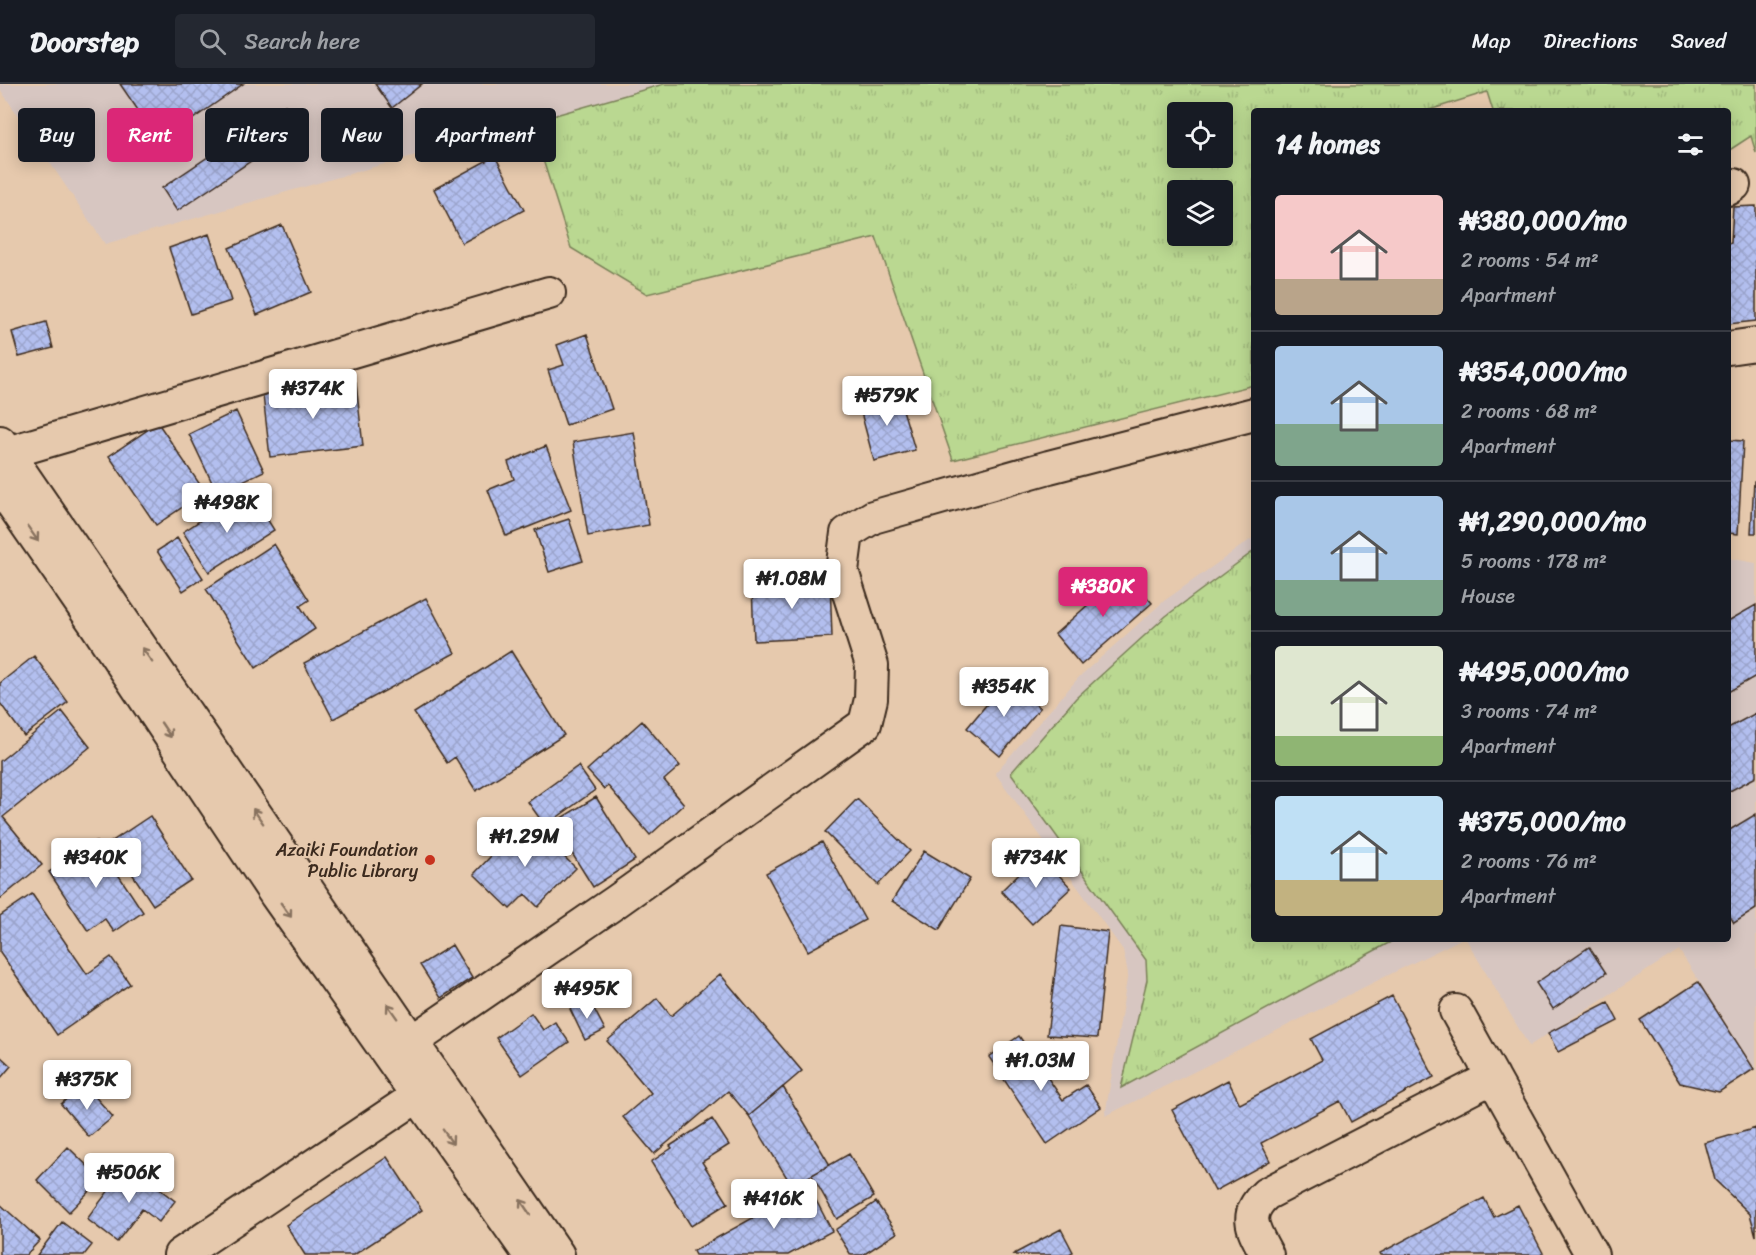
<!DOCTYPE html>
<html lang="en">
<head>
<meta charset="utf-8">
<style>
	:root { --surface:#171b24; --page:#242831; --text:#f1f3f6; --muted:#9ea1a6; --line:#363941; --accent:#db2777 }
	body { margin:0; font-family:Sriracha,sans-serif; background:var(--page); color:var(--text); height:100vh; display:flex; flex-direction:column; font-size:22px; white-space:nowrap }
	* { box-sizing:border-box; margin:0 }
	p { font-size:20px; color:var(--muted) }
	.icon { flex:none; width:33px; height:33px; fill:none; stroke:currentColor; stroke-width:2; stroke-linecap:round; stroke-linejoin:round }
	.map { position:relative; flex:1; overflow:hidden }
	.side { position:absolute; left:1251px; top:24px; width:480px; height:834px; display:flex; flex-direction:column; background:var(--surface); border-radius:6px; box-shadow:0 3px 15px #0003 }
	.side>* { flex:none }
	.banner { position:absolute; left:18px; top:24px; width:570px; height:54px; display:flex; gap:12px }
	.tools { position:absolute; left:1167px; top:18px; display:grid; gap:12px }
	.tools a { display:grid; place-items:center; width:66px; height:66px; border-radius:6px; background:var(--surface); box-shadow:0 3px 15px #0003; font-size:30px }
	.price { position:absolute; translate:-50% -51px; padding:0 14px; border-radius:6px; background:#fff; color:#222; font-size:20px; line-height:39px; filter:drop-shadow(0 2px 3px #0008) }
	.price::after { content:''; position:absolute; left:50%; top:36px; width:18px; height:14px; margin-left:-9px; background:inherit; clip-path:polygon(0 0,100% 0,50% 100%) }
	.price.current { background:var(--accent); color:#fff }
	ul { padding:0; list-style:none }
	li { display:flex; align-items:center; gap:18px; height:150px; padding:0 24px }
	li+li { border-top:2px solid var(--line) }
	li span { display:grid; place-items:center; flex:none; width:168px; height:120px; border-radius:6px; color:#555 }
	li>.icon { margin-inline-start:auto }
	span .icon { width:72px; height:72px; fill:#fffc; stroke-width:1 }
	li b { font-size:26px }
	h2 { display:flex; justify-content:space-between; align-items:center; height:72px; padding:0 24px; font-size:26px }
	.pill { padding:0 21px; border-radius:6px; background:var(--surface); box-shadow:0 3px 15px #0003; font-size:21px; line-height:54px }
	.pill.current { background:var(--accent); color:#fff }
	header { display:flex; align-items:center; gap:36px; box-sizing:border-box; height:84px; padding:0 30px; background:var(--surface); border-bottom:2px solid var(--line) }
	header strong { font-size:28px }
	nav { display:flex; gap:33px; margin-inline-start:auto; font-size:21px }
	.search { width:420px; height:54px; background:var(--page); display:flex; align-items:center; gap:15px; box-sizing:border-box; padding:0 21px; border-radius:6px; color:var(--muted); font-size:22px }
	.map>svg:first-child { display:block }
	.built { fill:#d7c6c1 }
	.grass { fill:url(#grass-tufts); stroke:#7a8158; stroke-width:1.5; fill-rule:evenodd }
	.building { fill:url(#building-cross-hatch); stroke:#3b2a1e; stroke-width:1.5 }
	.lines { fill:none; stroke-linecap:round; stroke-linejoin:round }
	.minor-casing { stroke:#3b2a1e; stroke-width:36 }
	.minor { stroke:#e6c9ad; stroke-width:32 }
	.oneway { stroke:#88725e }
	.poi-dot { fill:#c8321e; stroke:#e6c9ad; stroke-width:2 }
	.labels { text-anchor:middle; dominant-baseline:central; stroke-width:4.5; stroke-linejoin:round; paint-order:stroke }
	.poi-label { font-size:18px; fill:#3b2a1e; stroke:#e6c9ad; text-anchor:end }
</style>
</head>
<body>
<header>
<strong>Doorstep</strong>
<div class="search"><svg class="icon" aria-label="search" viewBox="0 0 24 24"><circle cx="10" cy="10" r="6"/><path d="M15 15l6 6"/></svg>Search here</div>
<nav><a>Map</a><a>Directions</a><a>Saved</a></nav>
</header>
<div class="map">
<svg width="1756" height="1171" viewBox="0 0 1756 1171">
	<defs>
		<pattern id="grass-tufts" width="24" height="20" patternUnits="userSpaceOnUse" patternTransform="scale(1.5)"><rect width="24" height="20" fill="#bad891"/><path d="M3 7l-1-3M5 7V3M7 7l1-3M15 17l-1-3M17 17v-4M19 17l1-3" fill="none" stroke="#a1ba7d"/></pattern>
		<pattern id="building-cross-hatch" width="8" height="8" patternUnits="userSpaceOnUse" patternTransform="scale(1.5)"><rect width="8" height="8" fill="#b3bfef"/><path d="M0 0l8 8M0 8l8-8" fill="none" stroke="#9ba4cc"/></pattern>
	</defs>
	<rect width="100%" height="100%" fill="#e6c9ad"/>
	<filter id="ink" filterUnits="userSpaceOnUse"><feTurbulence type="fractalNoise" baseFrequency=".0167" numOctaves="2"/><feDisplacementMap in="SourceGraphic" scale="12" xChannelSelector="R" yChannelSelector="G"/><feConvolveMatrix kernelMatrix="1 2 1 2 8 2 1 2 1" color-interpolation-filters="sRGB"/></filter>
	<g filter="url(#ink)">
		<path class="built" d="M0,0H664L105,160L0,5Z
			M1254,453V855H1461L1105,1032L1128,889L1123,866L995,689L1080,592L1164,517Z
			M1728,474L1756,479V987L1679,866L1529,962L1466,855H1728Z"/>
		<path class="grass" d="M664,0H1756V69L1751,52L1728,67V27H1493L1487,8L1426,27H1254V301L953,376L876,153L647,210L571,164L531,38ZM1178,28H1222V74H1178ZM1178,106H1222V152H1178Z
			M1254,467V855H1396L1121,1004L1147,896L1146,876L1011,689L1076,614L1166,532Z"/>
		<path class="building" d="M120,0H243L160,58Z
			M375,0H422L392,24Z
			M285,21L300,44L177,127L162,104Z
			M495,72L524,126L462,159L434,105Z
			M1756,122V237L1728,240V160L1731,159L1733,123Z
			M282,141L311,208L257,231L229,164Z
			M209,150L231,217L191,230L169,164Z
			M46,238L53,264L19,273L12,248Z
			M587,250L612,325L566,341L548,286L564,281L557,261Z
			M356,299L363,362L270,373L263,311Z
			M898,309L915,366L874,377L859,321Z
			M236,327L264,387L217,409L189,350Z
			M158,339L205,408L156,441L109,372Z
			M634,348L649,441L588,452L573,358Z
			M1728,356L1743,357L1738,450L1728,449Z
			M546,362L571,426L506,452L488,406L514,395L508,378Z
			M1754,397H1756V449H1751Z
			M256,417L274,446L209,488L183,448L228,418L236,431Z
			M569,435L583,477L549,488L535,446Z
			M177,454L203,494L183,507L157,467Z
			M274,460L309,516L300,522L315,545L256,584L206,505Z
			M1125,488L1152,519L1081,581L1055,550Z
			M830,496L832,553L754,557L752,500Z
			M426,514L455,569L333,635L304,579Z
			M1756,521V592L1728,608V537Z
			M511,567L564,651L476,707L455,673L447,679L414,629Z
			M34,572L68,618L24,652L0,619V599Z
			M1007,596L1040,624L1000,672L967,644Z
			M62,627L90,663L3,733L42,781L0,815V677Z
			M1756,629V693L1728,708V644Z
			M642,637L680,682L664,696L684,720L650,751L608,702L604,705L587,686Z
			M578,682L595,706L545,742L528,718Z
			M596,713L635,776L593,803L553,739Z
			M857,715L910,767L878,801L825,748Z
			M1756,730V825L1734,839L1728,829V747Z
			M150,732L191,796L153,821L111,758Z
			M525,736L576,784L538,823L525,810L510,825L474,790Z
			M96,757L143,828L114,848L105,835L88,847L49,788Z
			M822,758L865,836L808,867L766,789Z
			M924,767L970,795L939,846L892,817Z
			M1039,770L1071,804L1032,840L1001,807Z
			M32,810L87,890L111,873L130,900L57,951L0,868V832Z
			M1061,842L1108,848L1097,954L1047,951Z
			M452,861L472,894L441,914L420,881Z
			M1589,863L1606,889L1553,925L1536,899Z
			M720,890L802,987L749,1032L728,1007L654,1070L623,1033L651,1009L607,957L657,914L671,932Z
			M1698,898L1754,985L1719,1008L1680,999L1640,936Z
			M1392,912L1434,993L1351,1038L1340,1017L1261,1059L1270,1077L1215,1107L1172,1026L1228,996L1240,1020L1322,976L1311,955Z
			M589,915L605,946L585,956L570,925Z
			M1608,918L1618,937L1558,968L1548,949Z
			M531,929L543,946L555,938L569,958L522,991L496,954Z
			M1019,952L1063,1016L1086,1001L1101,1023L1047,1060L989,973Z
			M0,972L11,982L0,995Z
			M84,1000L113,1033L89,1053L61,1020Z
			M783,1003L830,1081L792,1102L749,1032Z
			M712,1035L729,1061L702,1078L728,1119L691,1142L651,1078L672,1064L670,1062Z
			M1756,1044V1152L1750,1130L1715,1096L1705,1059Z
			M68,1063L101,1095L69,1128L37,1096Z
			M849,1070L874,1113L837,1135L812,1091Z
			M387,1073L422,1126L354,1171H305L286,1141Z
			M128,1081L175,1117L159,1138L142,1125L117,1158L87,1135Z
			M809,1103L832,1147L788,1171H695L693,1167Z
			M1484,1114L1494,1133L1518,1121L1544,1171H1381L1380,1169Z
			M876,1118L897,1149L863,1171H851L835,1146Z
			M0,1120L40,1156L26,1171H0Z
			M62,1138L92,1161L84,1171H37Z
			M1061,1145L1073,1168L1067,1171H1012Z"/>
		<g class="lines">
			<g class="minor-casing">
				<path id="minor" d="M1728,105L1734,101
					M1728,264L1756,260
					M0,358L558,1171
					M0,371L549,209
					M0,402L96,541L276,811L530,1171
					M1456,927L1592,1171
					M391,972L617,817L865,640L871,615L872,581L842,487L847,449L873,433L1049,383L1254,330
					M180,1171L419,1011
					M1267,1171C1254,1146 1242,1132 1266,1110L1493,993"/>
			</g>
			<use href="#minor" class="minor"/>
		</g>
		<defs><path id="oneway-shaft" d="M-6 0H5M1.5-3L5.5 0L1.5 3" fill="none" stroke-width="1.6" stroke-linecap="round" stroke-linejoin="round" transform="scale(1.5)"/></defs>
		<g class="oneway">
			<use href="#oneway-shaft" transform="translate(33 450) rotate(55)"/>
			<use href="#oneway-shaft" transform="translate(147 571) rotate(-125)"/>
			<use href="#oneway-shaft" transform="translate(166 646) rotate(56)"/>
			<use href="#oneway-shaft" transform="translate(258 732) rotate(-125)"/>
			<use href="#oneway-shaft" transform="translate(286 826) rotate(54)"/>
			<use href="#oneway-shaft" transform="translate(392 927) rotate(-125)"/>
			<use href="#oneway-shaft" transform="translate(448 1053) rotate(55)"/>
			<use href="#oneway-shaft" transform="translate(525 1123) rotate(-124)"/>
		</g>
	</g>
	<circle class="poi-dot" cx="430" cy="776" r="6"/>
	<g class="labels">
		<g class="poi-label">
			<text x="418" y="766">Azaiki Foundation<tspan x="418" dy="21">Public Library</tspan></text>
		</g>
	</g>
</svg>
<div class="tools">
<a><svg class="icon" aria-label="locate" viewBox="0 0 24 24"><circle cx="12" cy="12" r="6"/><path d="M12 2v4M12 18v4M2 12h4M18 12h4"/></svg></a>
<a><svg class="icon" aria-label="layers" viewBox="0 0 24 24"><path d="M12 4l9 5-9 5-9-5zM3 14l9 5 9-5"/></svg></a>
</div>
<b class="price" style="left:313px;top:336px">₦374K</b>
<b class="price" style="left:887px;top:343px">₦579K</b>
<b class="price" style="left:227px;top:450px">₦498K</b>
<b class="price" style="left:792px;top:526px">₦1.08M</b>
<b class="price current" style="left:1103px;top:534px">₦380K</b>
<b class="price" style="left:1004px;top:634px">₦354K</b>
<b class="price" style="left:525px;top:784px">₦1.29M</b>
<b class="price" style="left:96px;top:805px">₦340K</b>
<b class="price" style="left:1036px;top:805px">₦734K</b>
<b class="price" style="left:587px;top:936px">₦495K</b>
<b class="price" style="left:1041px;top:1008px">₦1.03M</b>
<b class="price" style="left:87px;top:1027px">₦375K</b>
<b class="price" style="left:129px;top:1120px">₦506K</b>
<b class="price" style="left:774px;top:1146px">₦416K</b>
<div class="banner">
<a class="pill">Buy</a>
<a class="pill current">Rent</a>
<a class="pill">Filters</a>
<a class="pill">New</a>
<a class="pill">Apartment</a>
</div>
<section class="side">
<h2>14 homes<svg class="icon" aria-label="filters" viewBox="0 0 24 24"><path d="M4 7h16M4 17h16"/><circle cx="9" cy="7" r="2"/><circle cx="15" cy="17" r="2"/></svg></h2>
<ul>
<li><span style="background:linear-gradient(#f6c9c9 70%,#b9a48a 0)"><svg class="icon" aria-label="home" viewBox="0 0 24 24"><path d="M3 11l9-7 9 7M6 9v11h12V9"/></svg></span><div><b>₦380,000/mo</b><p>2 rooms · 54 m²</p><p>Apartment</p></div></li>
<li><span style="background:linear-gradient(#a9c7e8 65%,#7fa58c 0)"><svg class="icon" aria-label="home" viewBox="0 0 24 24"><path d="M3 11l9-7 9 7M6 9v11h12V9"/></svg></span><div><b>₦354,000/mo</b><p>2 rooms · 68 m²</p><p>Apartment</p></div></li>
<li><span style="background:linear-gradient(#a9c7e8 70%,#7fa58c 0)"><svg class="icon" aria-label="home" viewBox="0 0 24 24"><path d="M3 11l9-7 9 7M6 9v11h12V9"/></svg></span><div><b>₦1,290,000/mo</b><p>5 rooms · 178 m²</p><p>House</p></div></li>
<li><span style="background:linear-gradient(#dfe7d0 75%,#8fb573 0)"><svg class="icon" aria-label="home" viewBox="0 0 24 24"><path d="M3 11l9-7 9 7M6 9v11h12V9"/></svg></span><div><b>₦495,000/mo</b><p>3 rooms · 74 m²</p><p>Apartment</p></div></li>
<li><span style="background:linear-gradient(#bfe0f5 70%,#c2b280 0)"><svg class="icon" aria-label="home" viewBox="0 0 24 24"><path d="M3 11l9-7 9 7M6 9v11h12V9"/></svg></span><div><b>₦375,000/mo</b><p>2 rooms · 76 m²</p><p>Apartment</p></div></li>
</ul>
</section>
</div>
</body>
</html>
